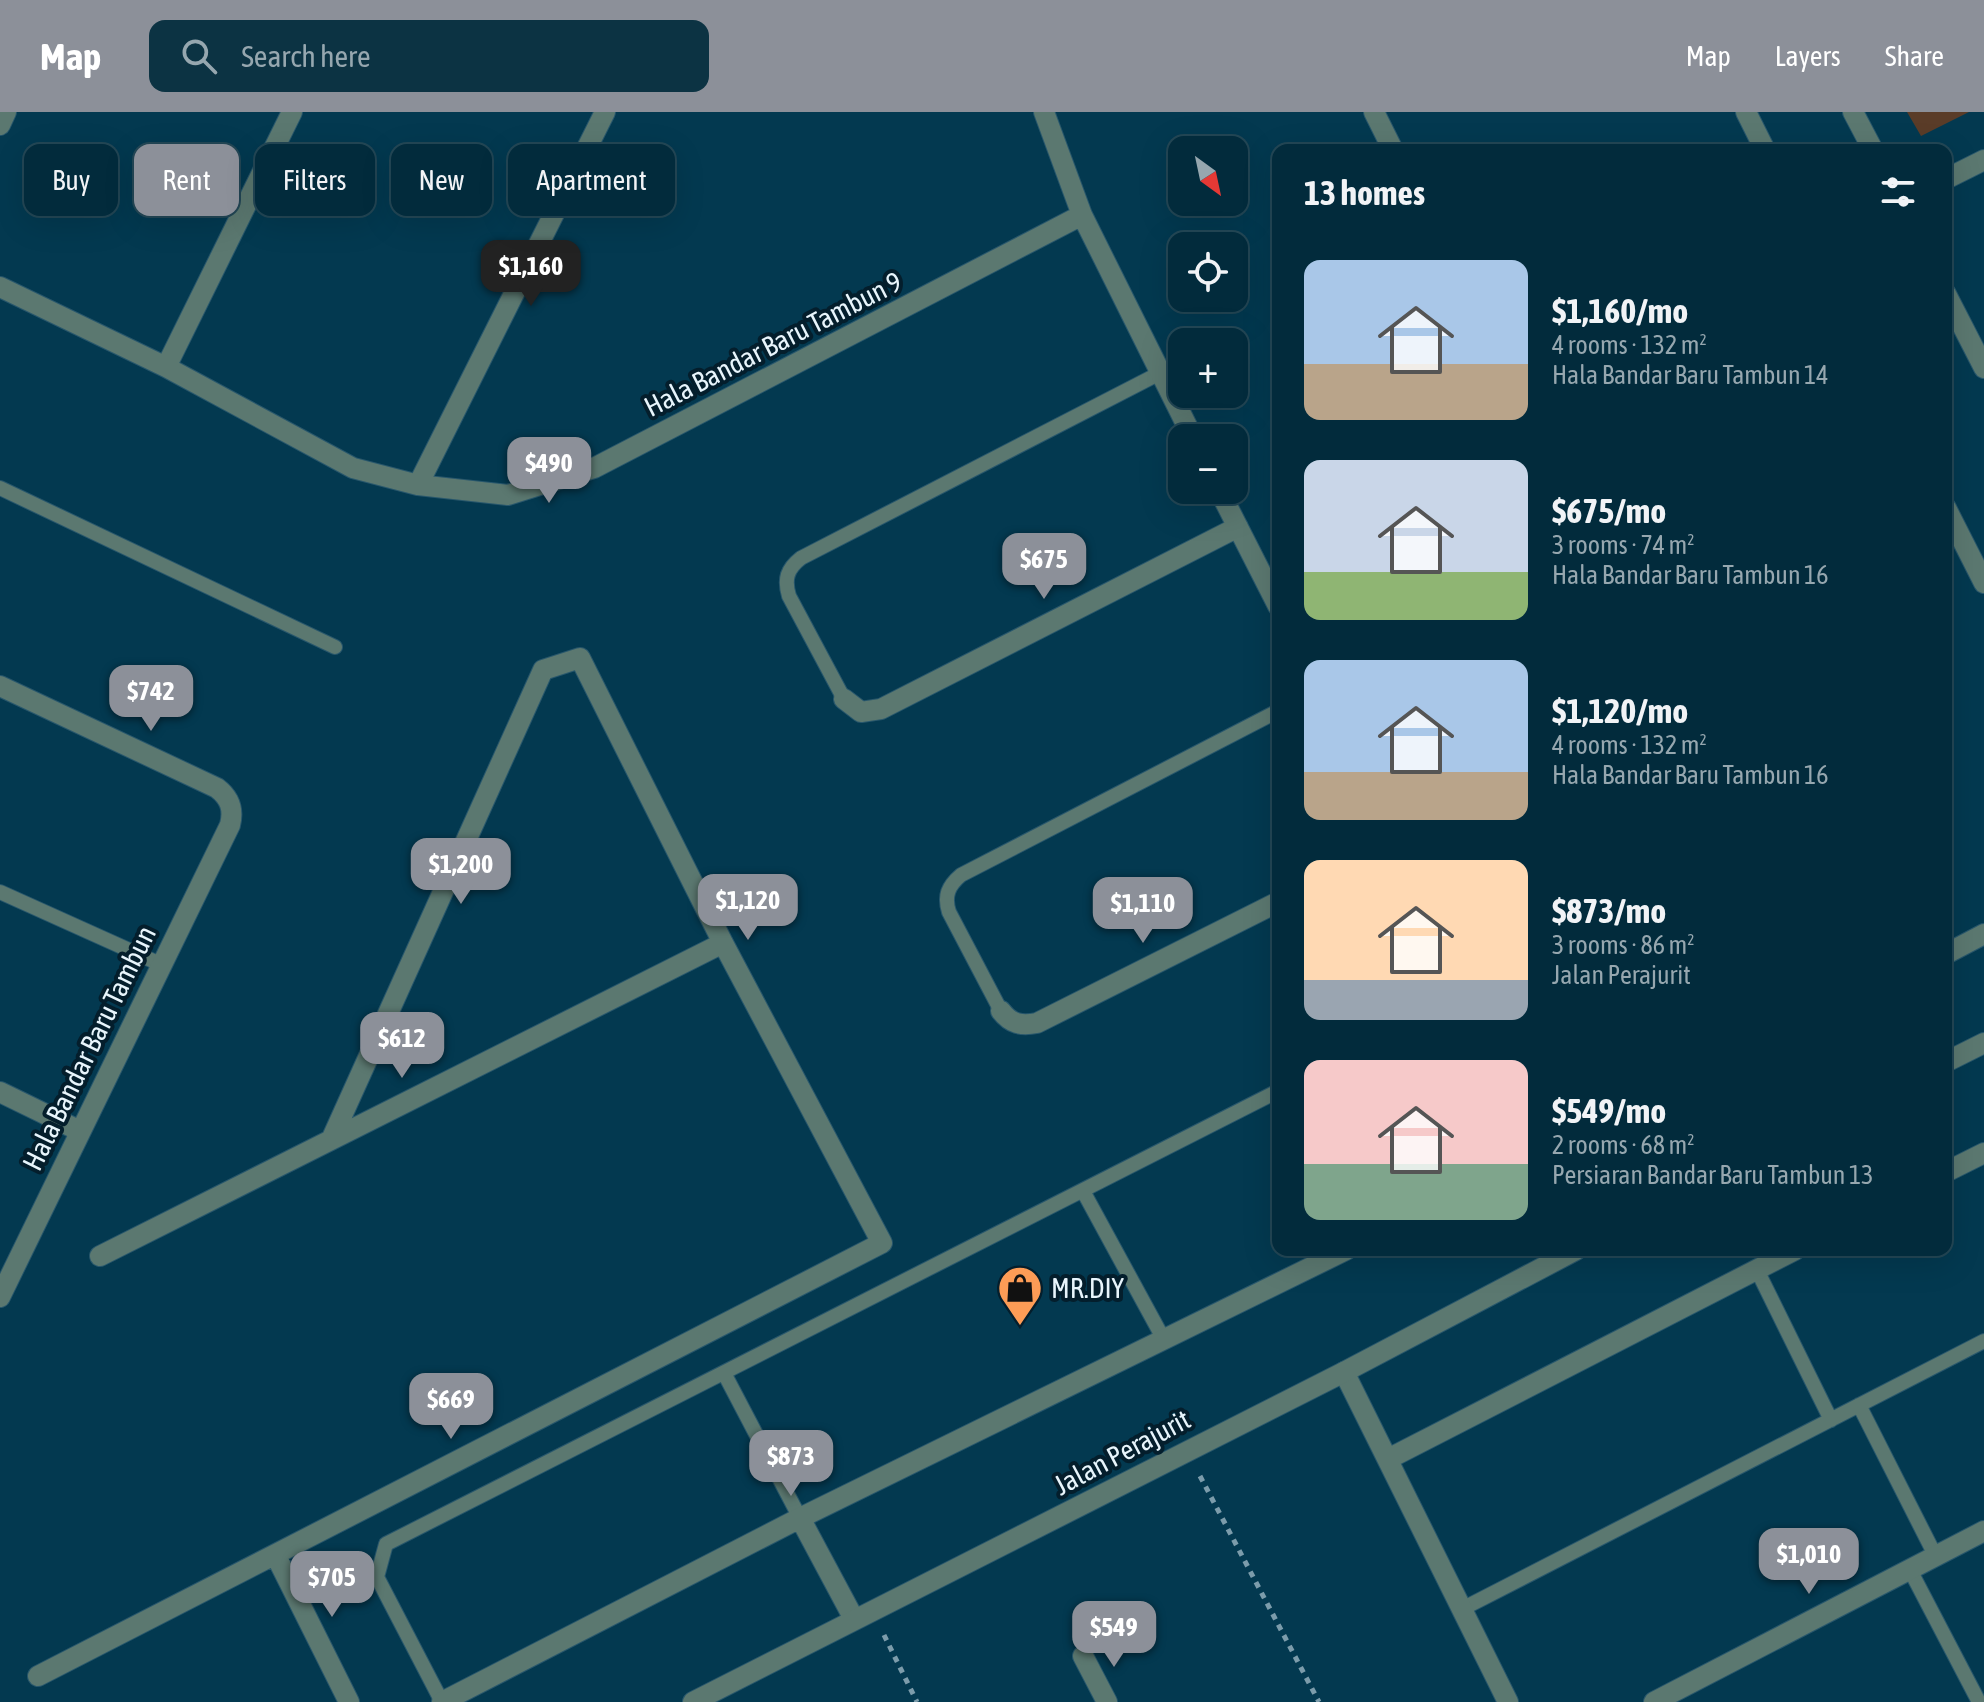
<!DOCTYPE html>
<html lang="en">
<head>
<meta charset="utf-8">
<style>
	:root { --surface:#022b3c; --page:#0c3343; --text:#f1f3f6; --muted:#96a7af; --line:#234756; --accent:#8c9099 }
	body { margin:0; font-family:"Asap Condensed",sans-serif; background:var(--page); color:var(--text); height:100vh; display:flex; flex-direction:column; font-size:30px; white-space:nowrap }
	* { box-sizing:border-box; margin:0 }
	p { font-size:26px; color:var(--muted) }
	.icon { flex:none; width:44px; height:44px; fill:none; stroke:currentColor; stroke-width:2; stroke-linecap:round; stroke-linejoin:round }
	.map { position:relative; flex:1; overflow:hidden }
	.sheet { position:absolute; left:1272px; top:32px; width:680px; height:1112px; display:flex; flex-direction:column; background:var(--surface); border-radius:16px; box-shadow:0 8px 32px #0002,0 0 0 2px var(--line) }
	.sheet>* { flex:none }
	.top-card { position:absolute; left:24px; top:32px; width:760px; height:72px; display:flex; gap:16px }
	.needle { width:52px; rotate:147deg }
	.fabs { position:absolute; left:1168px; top:24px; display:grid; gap:16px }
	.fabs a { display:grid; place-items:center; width:80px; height:80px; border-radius:16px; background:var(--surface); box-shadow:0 8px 32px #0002,0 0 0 2px var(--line); font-size:40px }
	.price { position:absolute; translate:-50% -68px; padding:0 18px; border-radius:16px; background:var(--accent); color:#fff; font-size:26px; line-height:52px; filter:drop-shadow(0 2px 4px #0008) }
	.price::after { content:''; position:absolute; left:50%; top:48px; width:24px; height:18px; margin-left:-12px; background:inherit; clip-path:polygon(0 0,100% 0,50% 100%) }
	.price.on { background:#222; color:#fff }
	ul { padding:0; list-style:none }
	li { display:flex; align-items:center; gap:24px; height:200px; padding:0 32px }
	li span { display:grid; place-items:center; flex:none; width:224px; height:160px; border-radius:16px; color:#555 }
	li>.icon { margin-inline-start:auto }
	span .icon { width:96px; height:96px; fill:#fffc; stroke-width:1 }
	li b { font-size:34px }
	h2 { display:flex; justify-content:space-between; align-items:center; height:96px; padding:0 32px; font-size:34px }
	.pill { padding:0 28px; border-radius:16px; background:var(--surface); box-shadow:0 8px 32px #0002,0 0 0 2px var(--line); font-size:28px; line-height:72px }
	.pill.on { background:var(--accent); color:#fff }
	header { display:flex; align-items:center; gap:48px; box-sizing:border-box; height:112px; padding:0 40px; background:var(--accent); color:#fff }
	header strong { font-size:38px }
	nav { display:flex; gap:44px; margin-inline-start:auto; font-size:28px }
	.search { width:560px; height:72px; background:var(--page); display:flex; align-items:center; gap:20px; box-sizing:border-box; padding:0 28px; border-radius:16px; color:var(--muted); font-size:30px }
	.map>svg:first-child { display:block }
	.green { fill:#5a3c28 }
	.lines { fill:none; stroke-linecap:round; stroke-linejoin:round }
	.service-casing { stroke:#28576c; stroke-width:16 }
	.minor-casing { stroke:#28576c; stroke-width:22 }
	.tertiary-casing { stroke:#28576c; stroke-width:22 }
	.path { stroke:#7c9cab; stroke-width:5; stroke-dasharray:6 6; stroke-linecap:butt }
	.service { stroke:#5b7870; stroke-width:14 }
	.minor { stroke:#5b7870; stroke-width:20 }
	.tertiary { stroke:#5b7870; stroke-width:20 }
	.labels { text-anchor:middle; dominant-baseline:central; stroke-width:8; stroke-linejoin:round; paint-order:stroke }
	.street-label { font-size:28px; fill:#e8f5fc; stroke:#041e2c }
	.poi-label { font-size:28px; fill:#e8f5fc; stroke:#041e2c; text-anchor:start }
</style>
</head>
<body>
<header>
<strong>Map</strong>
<div class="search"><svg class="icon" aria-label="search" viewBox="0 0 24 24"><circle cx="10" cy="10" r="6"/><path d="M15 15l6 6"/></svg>Search here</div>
<nav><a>Map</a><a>Layers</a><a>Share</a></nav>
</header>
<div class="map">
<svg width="1984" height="1590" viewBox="0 0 1984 1590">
	<rect width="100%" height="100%" fill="#033950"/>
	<path class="green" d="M1907,0H1969L1921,24Z"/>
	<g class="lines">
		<g class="service-casing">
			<path id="service" d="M0,376L335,535
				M844,587L789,484C784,467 787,457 801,446L1160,261
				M0,780L160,852
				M1001,899L949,800C944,784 948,774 961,763L1278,599
				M1083,1079L1163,1226
				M1757,1158L1831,1308
				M724,1261L800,1406
				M1859,1293L1935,1443
				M1909,1456L1979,1590
				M1462,1497L1984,1229
				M442,1590L377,1465L386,1432L1278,979"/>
		</g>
		<g class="minor-casing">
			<path id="minor" d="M1044,0L1082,103L1193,326
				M1374,0L1393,38
				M1746,0L1765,38
				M0,13L6,0
				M1946,67L1984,48
				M0,175L166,255L353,356L418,373L508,383L594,356L1082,103
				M166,255L292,0
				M418,373L605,0
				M1219,378L1278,494
				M1946,396L1984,471
				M0,574L217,676C230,686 234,697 230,713L0,1185
				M844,587L861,600L881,597L1238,415
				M1946,842L1984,822
				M1001,899C1011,912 1021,914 1037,911L1278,790
				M0,980L80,1019
				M1946,1060L1984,1041
				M100,1144L723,831
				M1344,1260L1508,1590
				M1388,1347L1795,1138
				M800,1406L854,1507
				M276,1444L349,1590
				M1083,1544L1107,1590
				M38,1564L882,1131L723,831L580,546L543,558L331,1028
				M442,1590L800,1406L1346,1138
				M1654,1590L1984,1419"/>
		</g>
		<g class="tertiary-casing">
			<path id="tertiary" d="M1853,0L1873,38
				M1946,182L1984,256
				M1946,950L1984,931
				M693,1590L1344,1260L1576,1138"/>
		</g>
		<path class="path" d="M1200,1364L1319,1590
			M884,1523L917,1590"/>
		<use href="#service" class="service"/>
		<use href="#minor" class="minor"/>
		<use href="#tertiary" class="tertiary"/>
	</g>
	<defs>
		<g id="shop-pin" transform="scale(2.3)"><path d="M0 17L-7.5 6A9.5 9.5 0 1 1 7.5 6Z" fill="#fd9c56" stroke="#041e2c"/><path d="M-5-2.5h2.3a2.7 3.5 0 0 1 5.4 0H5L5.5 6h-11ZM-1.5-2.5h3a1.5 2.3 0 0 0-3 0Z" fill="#111"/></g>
	</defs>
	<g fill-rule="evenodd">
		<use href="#shop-pin" x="1020" y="1176"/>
	</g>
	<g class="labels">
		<g class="street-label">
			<text transform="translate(773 232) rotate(-27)">Hala Bandar Baru Tambun 9</text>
			<text transform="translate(89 936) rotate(-64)">Hala Bandar Baru Tambun</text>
			<text transform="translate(1122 1340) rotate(-28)">Jalan Perajurit</text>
		</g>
		<g class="poi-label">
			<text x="1051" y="1176">MR.DIY</text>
		</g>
	</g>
</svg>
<div class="fabs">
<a><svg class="needle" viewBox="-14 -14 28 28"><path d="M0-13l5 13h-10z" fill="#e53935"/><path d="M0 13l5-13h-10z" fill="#96a7af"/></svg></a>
<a><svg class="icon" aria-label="locate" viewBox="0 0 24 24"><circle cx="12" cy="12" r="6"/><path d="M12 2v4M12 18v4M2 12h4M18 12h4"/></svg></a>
<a>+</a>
<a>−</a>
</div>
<b class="price on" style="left:531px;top:196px">$1,160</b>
<b class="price" style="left:549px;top:393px">$490</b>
<b class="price" style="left:1044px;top:489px">$675</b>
<b class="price" style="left:151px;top:621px">$742</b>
<b class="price" style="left:461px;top:794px">$1,200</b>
<b class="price" style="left:748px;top:830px">$1,120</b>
<b class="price" style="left:1143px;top:833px">$1,110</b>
<b class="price" style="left:402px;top:968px">$612</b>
<b class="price" style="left:451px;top:1329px">$669</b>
<b class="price" style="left:791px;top:1386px">$873</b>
<b class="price" style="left:1809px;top:1484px">$1,010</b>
<b class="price" style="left:332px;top:1507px">$705</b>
<b class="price" style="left:1114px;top:1557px">$549</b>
<div class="top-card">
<a class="pill">Buy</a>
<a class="pill on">Rent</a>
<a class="pill">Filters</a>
<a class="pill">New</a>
<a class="pill">Apartment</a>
</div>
<section class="sheet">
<h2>13 homes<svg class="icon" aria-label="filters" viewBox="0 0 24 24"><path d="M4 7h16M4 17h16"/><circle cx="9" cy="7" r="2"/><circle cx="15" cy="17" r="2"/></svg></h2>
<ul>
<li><span style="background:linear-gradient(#a9c7e8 65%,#b9a48a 0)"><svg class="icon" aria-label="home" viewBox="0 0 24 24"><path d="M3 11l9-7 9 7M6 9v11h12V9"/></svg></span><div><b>$1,160/mo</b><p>4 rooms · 132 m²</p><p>Hala Bandar Baru Tambun 14</p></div></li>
<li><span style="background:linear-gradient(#c9d6e8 70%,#8fb573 0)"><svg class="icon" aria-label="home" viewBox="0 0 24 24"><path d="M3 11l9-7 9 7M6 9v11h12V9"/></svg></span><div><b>$675/mo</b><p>3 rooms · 74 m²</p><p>Hala Bandar Baru Tambun 16</p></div></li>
<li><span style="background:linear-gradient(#a9c7e8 70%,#b9a48a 0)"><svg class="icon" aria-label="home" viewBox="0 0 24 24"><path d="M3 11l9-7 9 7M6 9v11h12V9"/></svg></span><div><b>$1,120/mo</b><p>4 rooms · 132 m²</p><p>Hala Bandar Baru Tambun 16</p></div></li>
<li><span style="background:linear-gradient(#ffd9b3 75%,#9aa5b1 0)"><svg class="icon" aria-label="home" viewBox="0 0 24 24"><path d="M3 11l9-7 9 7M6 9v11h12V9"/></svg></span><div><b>$873/mo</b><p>3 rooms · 86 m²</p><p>Jalan Perajurit</p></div></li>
<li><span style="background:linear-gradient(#f6c9c9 65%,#7fa58c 0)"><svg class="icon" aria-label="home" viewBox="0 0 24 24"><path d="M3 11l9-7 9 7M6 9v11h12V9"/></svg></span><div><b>$549/mo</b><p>2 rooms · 68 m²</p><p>Persiaran Bandar Baru Tambun 13</p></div></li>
</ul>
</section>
</div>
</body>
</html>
